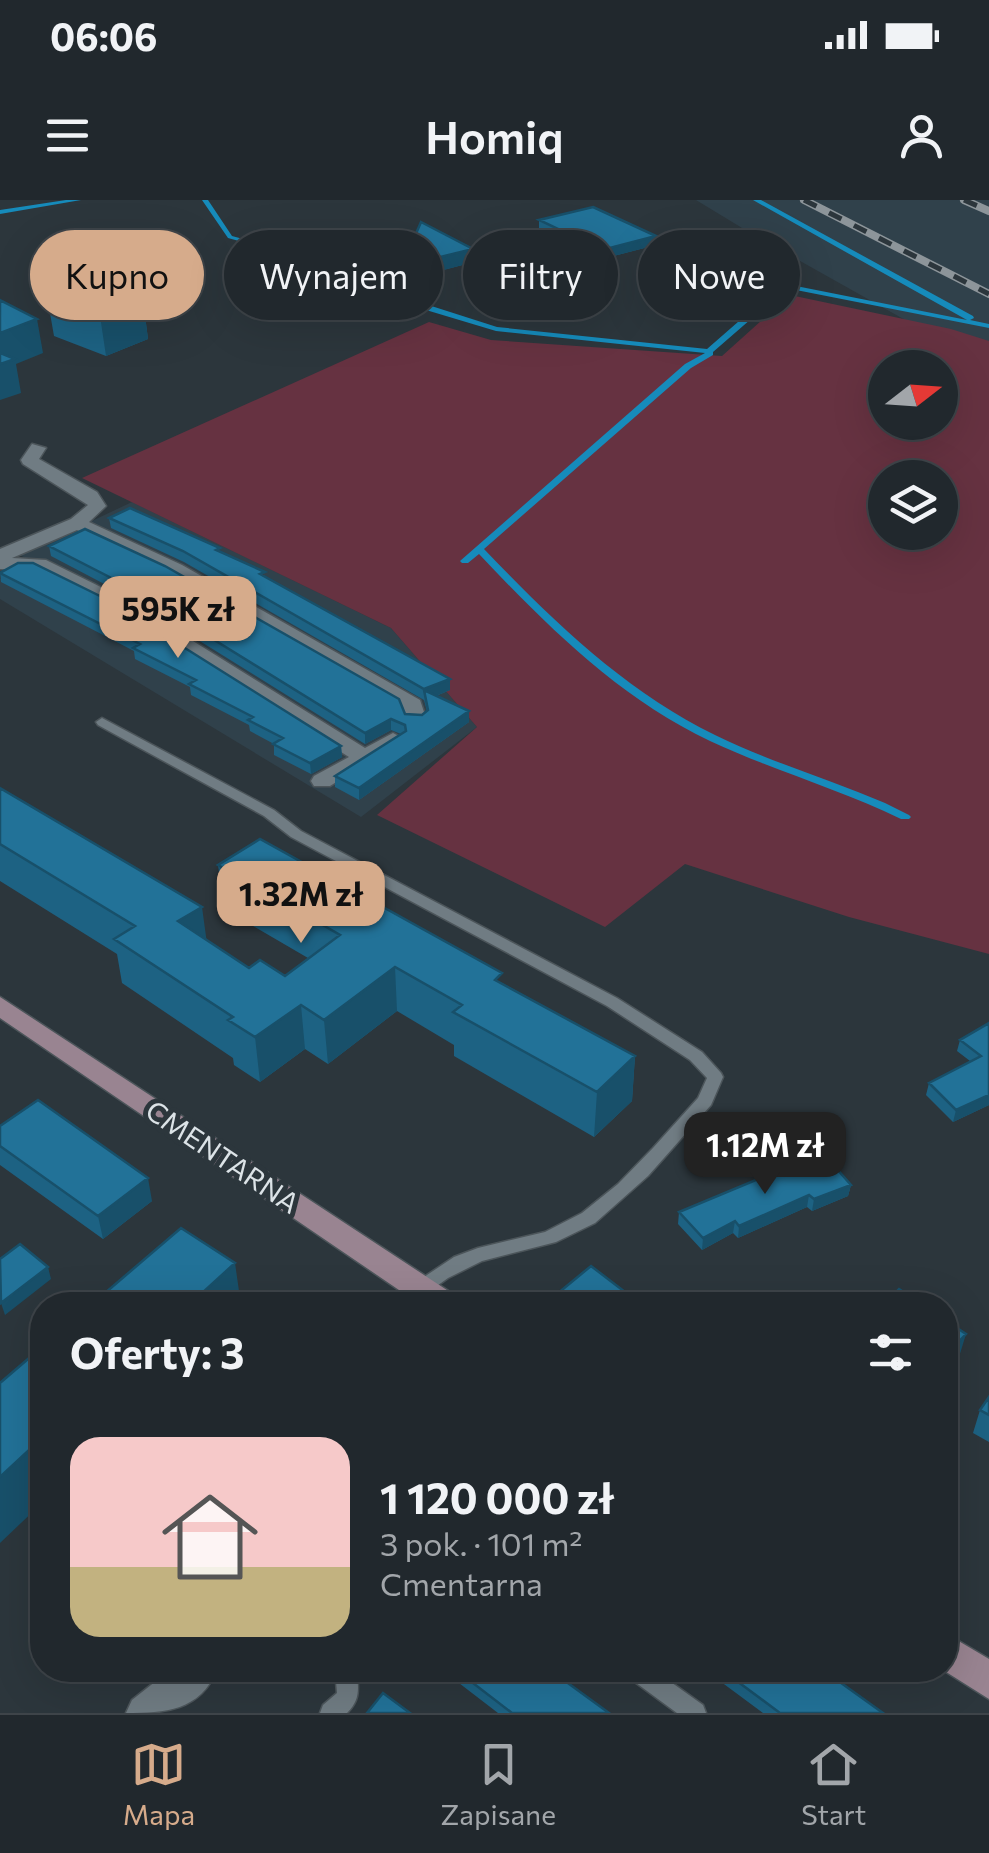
<!DOCTYPE html>
<html lang="pl">
<head>
<meta charset="utf-8">
<style>
	:root { --surface:#21282d; --page:#2d3439; --text:#f1f3f6; --muted:#a2a6aa; --line:#3e4449; --accent:#d6ab8b }
	body { margin:0; font-family:Commissioner,sans-serif; background:var(--page); color:var(--text); height:100vh; display:flex; flex-direction:column; font-size:38px; white-space:nowrap }
	* { box-sizing:border-box; margin:0 }
	p { font-size:32px; color:var(--muted) }
	.icon { flex:none; width:55px; height:55px; fill:none; stroke:currentColor; stroke-width:2; stroke-linecap:round; stroke-linejoin:round }
	.map { position:relative; flex:1; overflow:hidden }
	.details { position:absolute; left:30px; top:1092px; width:928px; height:390px; display:flex; flex-direction:column; background:var(--surface); border-radius:40px; box-shadow:0 10px 40px #0002,0 0 0 2px var(--line) }
	.details>* { flex:none }
	.guide { position:absolute; left:30px; top:30px; width:930px; height:90px; display:flex; gap:20px }
	.needle { width:65px; rotate:73deg }
	.buttons { position:absolute; left:868px; top:150px; display:grid; gap:20px }
	.buttons a { display:grid; place-items:center; width:90px; height:90px; border-radius:50%; background:var(--surface); box-shadow:0 10px 40px #0002,0 0 0 2px var(--line); font-size:50px }
	.price { position:absolute; translate:-50% -85px; padding:0 22px; border-radius:20px; background:var(--accent); color:#111; font-size:32px; line-height:65px; filter:drop-shadow(0 2px 5px #0008) }
	.price::after { content:''; position:absolute; left:50%; top:60px; width:30px; height:22px; margin-left:-15px; background:inherit; clip-path:polygon(0 0,100% 0,50% 100%) }
	.price.active { background:#222; color:#fff }
	ul { padding:0; list-style:none }
	li { display:flex; align-items:center; gap:30px; height:250px; padding:0 40px }
	li+li { border-top:2px solid var(--line) }
	li span { display:grid; place-items:center; flex:none; width:280px; height:200px; border-radius:30px; color:#555 }
	li>.icon { margin-inline-start:auto }
	span .icon { width:120px; height:120px; fill:#fffc; stroke-width:1 }
	li b { font-size:42px }
	h2 { display:flex; justify-content:space-between; align-items:center; height:120px; padding:0 40px; font-size:42px }
	.pill { padding:0 35px; border-radius:45px; background:var(--surface); box-shadow:0 10px 40px #0002,0 0 0 2px var(--line); font-size:35px; line-height:90px }
	.pill.active { background:var(--accent); color:#111 }
	.status { display:flex; justify-content:space-between; align-items:center; height:70px; padding:0 50px; background:var(--surface); direction:ltr }
	.status svg { height:28px; fill:currentColor }
	header { display:flex; justify-content:space-between; align-items:center; height:130px; padding:0 40px; background:var(--surface); font-size:45px; font-weight:600 }
	.menu { display:flex; justify-content:space-around; align-items:center; height:140px; border-top:2px solid var(--line); background:var(--surface); font-size:28px; color:var(--muted) }
	.menu a { display:grid; justify-items:center; gap:5px }
	.menu .active { color:var(--accent) }
	.map>svg:first-child { display:block }
	.built { fill:#30414b }
	.green { fill:#663241; fill-rule:evenodd }
	.lines { fill:none; stroke-linecap:round; stroke-linejoin:round }
	.stream { fill:#168bbb; fill-rule:evenodd }
	.lane-casing { stroke:#4c555a; stroke-width:3 }
	.street-casing { stroke:#4c555a; stroke-width:3 }
	.secondary-casing { stroke:#4c555a; stroke-width:3 }
	.lane { fill:#707c83; fill-rule:evenodd }
	.street { fill:#707c83; fill-rule:evenodd }
	.secondary { fill:#998491; fill-rule:evenodd }
	.rail-casing { stroke:#8d959a; stroke-width:8 }
	.rail { stroke:#2c363c; stroke-width:5; stroke-dasharray:14; stroke-linecap:butt }
	.wall { fill:#1d6283 }
	.shaded-wall { fill:#18506a }
	.building { fill:#227298; stroke:#18506a; stroke-width:2.5 }
	.labels { text-anchor:middle; dominant-baseline:central; stroke-width:10; stroke-linejoin:round; paint-order:stroke }
	.street-label { font-size:28px; fill:#dce3e7; stroke:#2c363c }
</style>
</head>
<body>
<div class="status"><b>06:06</b><svg viewBox="0 0 49 12"><path d="M0 12V9h3v3zM5 12V6h3v6zM10 12V3h3v9zM15 12V0h3v12zM26 1h20v11H26zM47 4h2v5h-2z"/></svg></div>
<header><svg class="icon" aria-label="menu" viewBox="0 0 24 24"><path d="M4 6h16M4 12h16M4 18h16"/></svg>Homiq<svg class="icon" aria-label="person" viewBox="0 0 24 24"><circle cx="12" cy="8" r="4"/><path d="M4 21q1-7 8-7t8 7"/></svg></header>
<div class="map">
<svg width="989" height="1513" viewBox="0 0 989 1513">
	<rect width="100%" height="100%" fill="#2c363c"/>
	<path class="built" d="M696,0H989V167L752,34Z
		M132,302L391,428L477,527L361,617L0,399V379L34,363L20,355Z"/>
	<path class="green" d="M790,95L951,129L989,141V754L849,717L685,664L605,727L377,615L477,527L391,428L82,278L429,122L491,140L722,156ZM885,168H940V222H885ZM885,278H940V332H885Z"/>
	<g class="lines">
		<path class="stream" d="M66,0H81L0,14V10Z
			M202,0H208L232,36L323,61L422,103L497,127L707,149L777,88L796,86L967,120L753,0H761L973,116L974,118L970,120L989,124V128L796,90L782,92L713,152V155L691,168L484,349C553,421 625,491 715,535C770,562 829,579 885,603L909,615L911,617L909,619H901C839,589 772,570 710,541C619,498 547,426 479,354L468,363H462L460,361L685,164L705,153L496,131L416,107L319,63L228,38Z"/>
		<g class="lane-casing">
			<path id="lane" d="M102,518L274,610L301,631L617,798L702,852L721,873L723,877L711,905L648,976L595,1023L556,1042L482,1061L448,1078L427,1093L421,1095L415,1093L412,1088L415,1083L454,1057L478,1048L545,1032L582,1013L618,984L653,948L698,898L707,878L690,860L607,806L291,637L264,616L98,525L96,522Z
				M335,1470H357C358,1489 361,1499 347,1513H320L323,1505L337,1493Z
				M625,1470H654L703,1505L706,1513H677L628,1477Z"/>
		</g>
		<g class="street-casing">
			<path id="street" d="M32,244L46,248L39,259L97,292L106,306L89,322L182,365L420,500L426,518L422,522H408L403,507L168,373L77,330L12,358L46,360L127,400L365,548L393,533L404,539L330,586H314L311,581L314,576L349,557L113,408L36,370L0,369V349L71,319L88,305L23,264L21,260Z
				M170,1470H217C200,1511 165,1513 126,1513L132,1500Z"/>
		</g>
		<g class="secondary-casing">
			<path id="secondary" d="M0,797L456,1096L460,1105H421L0,818Z
				M945,1433L989,1459V1499L943,1470Z"/>
		</g>
		<use href="#lane" class="lane"/>
		<use href="#street" class="street"/>
		<use href="#secondary" class="secondary"/>
		<g class="rail-casing">
			<path id="rail" d="M804,0L989,94
				M964,0L989,11"/>
		</g>
		<use href="#rail" class="rail"/>
	</g>
	<path class="wall" d="M539,20L656,36V45L602,59L539,29Z
		M473,49L474,62L428,74L409,64V50Z
		M47,96L143,100L148,139L106,156L54,136Z
		M109,318L220,352L265,376L450,490L436,496L469,522L359,600L335,587V576L401,534L391,530L365,544L129,397L51,356L49,346L405,514L422,515L427,511L424,500L184,362L111,328Z
		M0,372L341,546L342,557L311,574L274,555V544L250,531L249,525L191,495L190,487L135,459L134,451L1,382Z
		M0,588L207,740L249,768L285,776L308,758L224,709L218,665L502,783L635,856L632,901L594,937L454,856V845L397,811L328,864L305,849L260,882L234,865L233,858L122,783L117,754L0,681Z
		M989,823V905L953,922L926,895L929,883L970,861L957,851L960,840Z
		M0,926L152,1001L103,1039L0,965Z
		M800,970L851,985L848,996L812,1011L807,1007L738,1038L733,1033L702,1050L678,1024L679,1012Z
		M557,1094L642,1105H556Z
		M989,1197V1242L973,1233L980,1210Z
		M442,1470H550L609,1513H498Z
		M705,1470H823L883,1513H763Z"/>
	<path class="shaded-wall" d="M656,36V45L602,59V50Z
		M473,49L474,62L428,74V60Z
		M143,100L148,139L106,156L100,116Z
		M37,119L43,153L16,164L21,193L0,200V133Z
		M450,479V490L426,500L424,490V500V489Z
		M469,511V522L359,600V588Z
		M391,519V530L365,544V533Z
		M341,546L342,557L311,574L310,563Z
		M202,707L208,751L178,721Z
		M395,767L397,811L328,864L324,820Z
		M301,805L305,849L260,882L255,837Z
		M635,856L632,901L594,937L597,892Z
		M989,895V905L953,922L956,910Z
		M148,978L152,1001L103,1039L98,1016Z
		M851,985L848,996L812,1011L814,999Z
		M809,995L807,1007L738,1038L739,1026Z
		M735,1021L733,1033L702,1050L703,1038Z
		M235,1063L241,1105H189Z
		M48,1067L51,1079L5,1115L1,1103Z
		M966,1134L959,1157L945,1172V1156Z
		M42,1238V1303L0,1343V1277Z"/>
	<path class="building" d="M593,7L656,36L602,50L539,20Z
		M421,22L473,49L428,60L409,50Z
		M92,80L143,100L100,116L47,96Z
		M0,100L37,119L0,133Z
		M0,153L15,159L0,164Z
		M130,308L220,348L216,350L265,372L260,374L450,479L424,489L183,351L109,318Z
		M85,329L165,366L399,499L405,514L422,515L428,510L424,490L469,511L359,588L335,576L406,531L405,525L391,519L365,533L127,386L49,346Z
		M18,363H33L110,401L341,546L310,563L273,544L283,538L248,520L253,517L189,484L196,480L133,448L140,444L0,373Z
		M0,588L202,707L178,721L249,768L260,760L285,776L340,735L218,665L260,639L502,773L495,780L635,856L597,892L453,812L462,805L395,767L324,820L301,805L255,837L228,820L233,817L114,739L135,726L0,644Z
		M989,823V895L956,910L929,883L981,856L960,840Z
		M38,900L148,978L98,1016L0,946V926Z
		M828,959L851,985L814,999L809,995L739,1026L735,1021L703,1038L679,1012L797,963L800,970Z
		M181,1028L235,1063L189,1105H91Z
		M20,1044L48,1067L1,1103L0,1059Z
		M591,1066L642,1105H571L557,1094Z
		M899,1089L923,1105H883Z
		M945,1120L966,1134L945,1156Z
		M42,1147V1238L0,1277V1183Z
		M989,1197V1215L980,1210Z
		M456,1470H550L609,1513H512Z
		M722,1470H823L883,1513H780Z
		M383,1493L410,1513H367Z"/>
	<g class="labels">
		<g class="street-label">
			<text transform="translate(223 956) rotate(34)">CMENTARNA</text>
		</g>
	</g>
</svg>
<div class="buttons">
<a><svg class="needle" viewBox="-14 -14 28 28"><path d="M0-13l5 13h-10z" fill="#e53935"/><path d="M0 13l5-13h-10z" fill="#a2a6aa"/></svg></a>
<a><svg class="icon" aria-label="layers" viewBox="0 0 24 24"><path d="M12 4l9 5-9 5-9-5zM3 14l9 5 9-5"/></svg></a>
</div>
<b class="price" style="left:178px;top:461px">595K zł</b>
<b class="price" style="left:301px;top:746px">1.32M zł</b>
<b class="price active" style="left:765px;top:997px">1.12M zł</b>
<div class="guide">
<a class="pill active">Kupno</a>
<a class="pill">Wynajem</a>
<a class="pill">Filtry</a>
<a class="pill">Nowe</a>
</div>
<section class="details">
<h2>Oferty: 3<svg class="icon" aria-label="filters" viewBox="0 0 24 24"><path d="M4 7h16M4 17h16"/><circle cx="9" cy="7" r="2"/><circle cx="15" cy="17" r="2"/></svg></h2>
<ul>
<li><span style="background:linear-gradient(#f6c9c9 65%,#c2b280 0)"><svg class="icon" aria-label="home" viewBox="0 0 24 24"><path d="M3 11l9-7 9 7M6 9v11h12V9"/></svg></span><div><b>1 120 000 zł</b><p>3 pok. · 101 m²</p><p>Cmentarna</p></div></li>
</ul>
</section>
</div>
<nav class="menu">
<a class="active"><svg class="icon" aria-label="map" viewBox="0 0 24 24"><path d="M3 6l6-2 6 2 6-2v14l-6 2-6-2-6 2zM9 4v14M15 6v14"/></svg>Mapa</a>
<a><svg class="icon" aria-label="saved" viewBox="0 0 24 24"><path d="M7 4h10v16l-5-4-5 4z"/></svg>Zapisane</a>
<a><svg class="icon" aria-label="home" viewBox="0 0 24 24"><path d="M3 11l9-7 9 7M6 9v11h12V9"/></svg>Start</a>
</nav>
</body>
</html>
